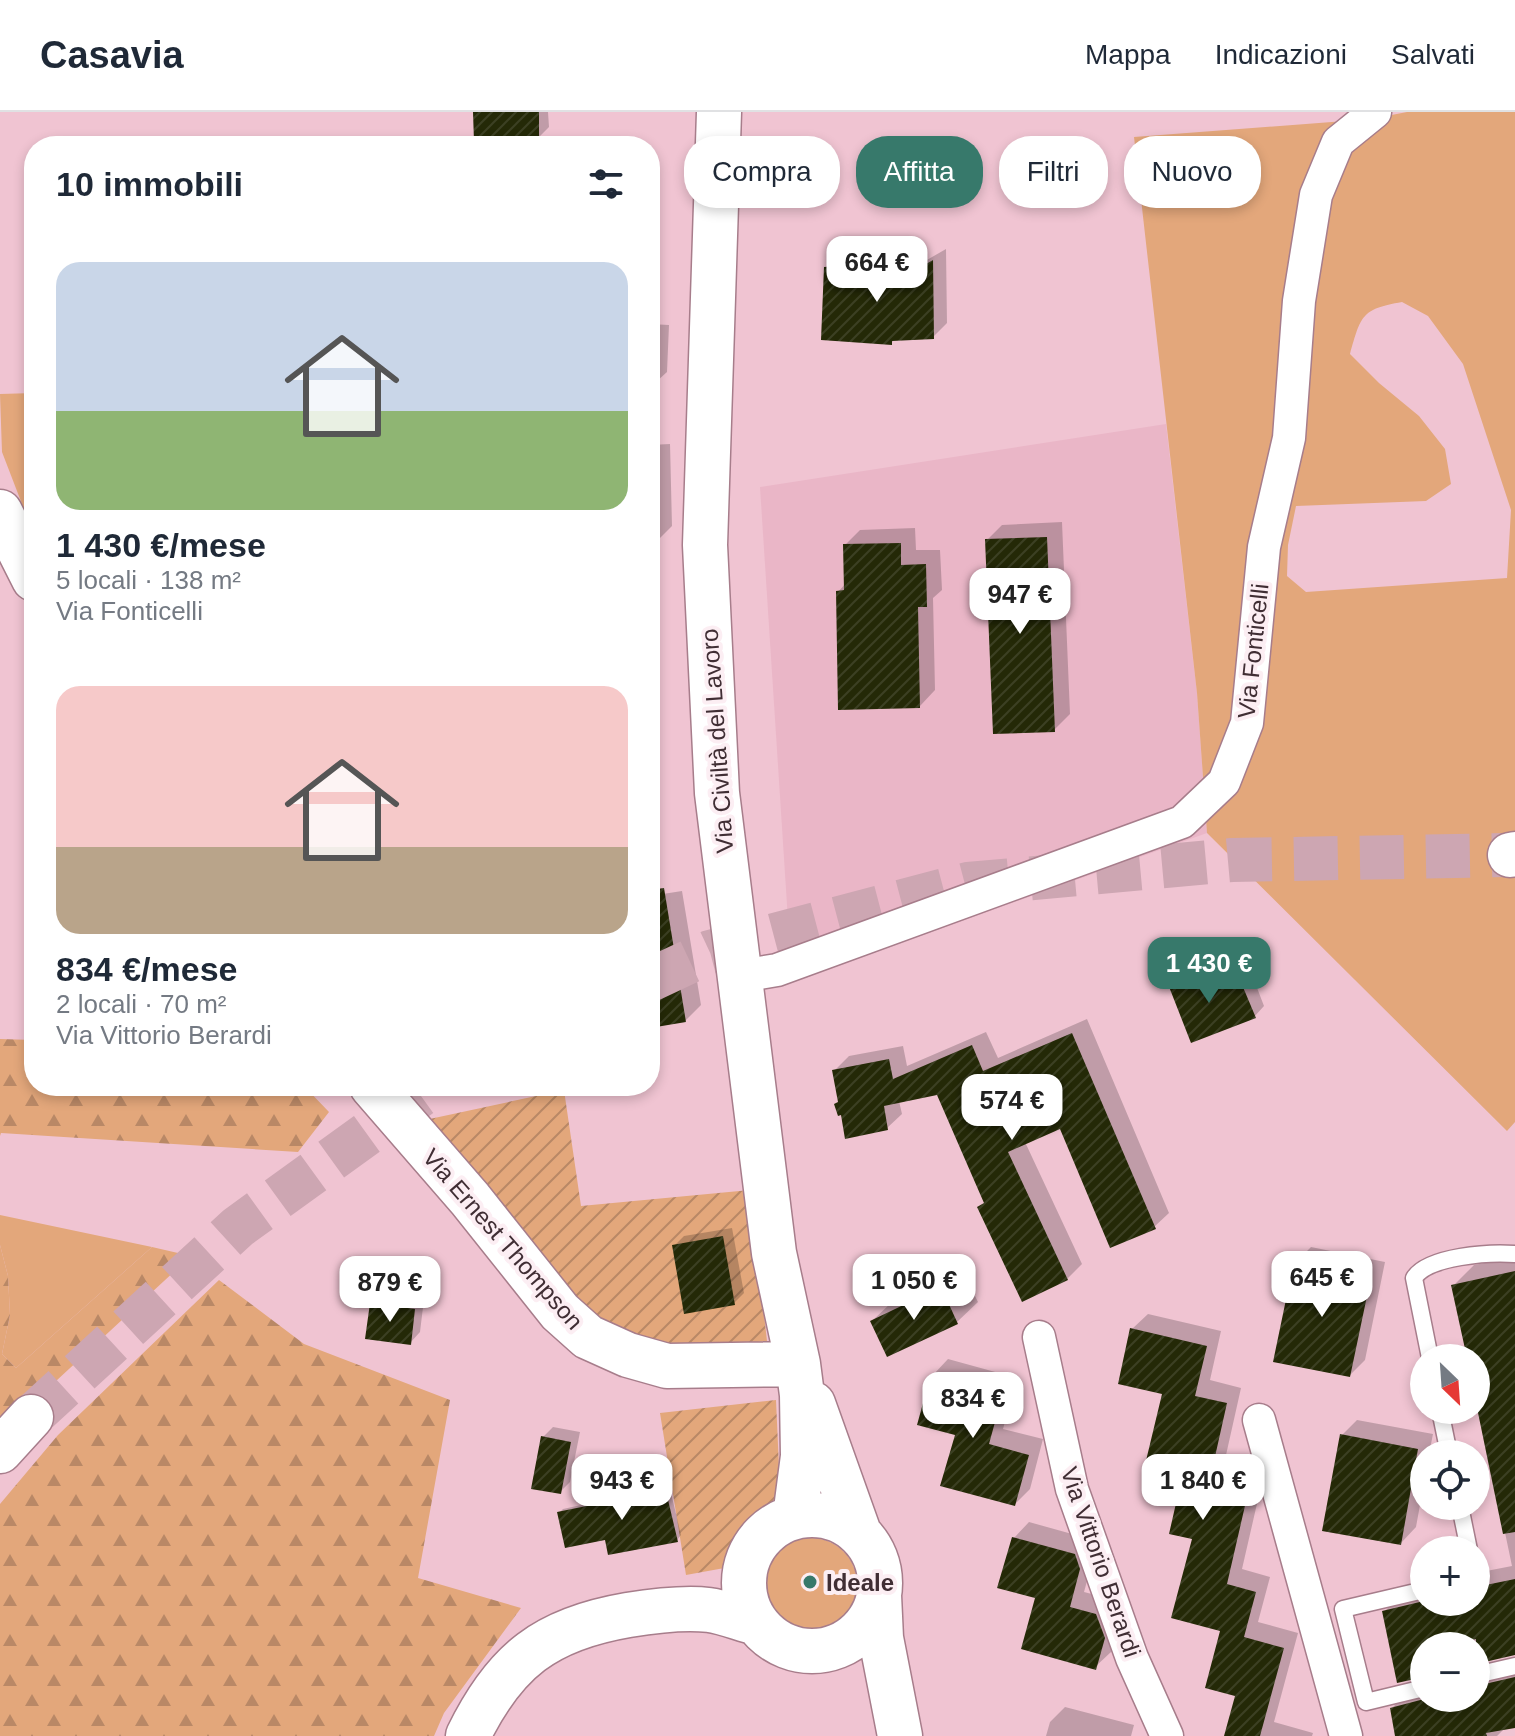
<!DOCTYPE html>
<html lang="it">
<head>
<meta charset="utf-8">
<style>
	:root { --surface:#fff; --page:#f2f2f3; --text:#1f2937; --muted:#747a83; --line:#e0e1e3; --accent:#37796b }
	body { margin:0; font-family:Helvetica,sans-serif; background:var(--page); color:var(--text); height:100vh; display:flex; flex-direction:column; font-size:30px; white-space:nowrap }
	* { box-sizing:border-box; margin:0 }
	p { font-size:26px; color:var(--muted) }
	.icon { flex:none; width:44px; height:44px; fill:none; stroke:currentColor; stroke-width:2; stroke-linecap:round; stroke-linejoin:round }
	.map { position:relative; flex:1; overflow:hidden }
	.drawer { position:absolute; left:24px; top:24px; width:636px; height:960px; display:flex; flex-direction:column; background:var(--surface); border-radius:32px; box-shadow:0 4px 12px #0003 }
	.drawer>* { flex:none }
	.top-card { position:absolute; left:684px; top:24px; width:710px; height:72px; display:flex; gap:16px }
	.needle { width:52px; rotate:155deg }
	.controls { position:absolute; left:1410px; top:1232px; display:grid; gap:16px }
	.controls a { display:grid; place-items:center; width:80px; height:80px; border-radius:50%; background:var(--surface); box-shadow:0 4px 12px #0003; font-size:40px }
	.price { position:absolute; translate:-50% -68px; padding:0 18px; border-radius:16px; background:#fff; color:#222; font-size:26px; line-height:52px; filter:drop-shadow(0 2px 4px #0008) }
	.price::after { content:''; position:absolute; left:50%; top:48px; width:24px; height:18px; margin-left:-12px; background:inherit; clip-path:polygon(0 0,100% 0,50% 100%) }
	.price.active { background:var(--accent); color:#fff }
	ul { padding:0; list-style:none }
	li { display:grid; align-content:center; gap:16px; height:424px; padding:0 32px }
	li span { display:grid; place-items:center; height:248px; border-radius:24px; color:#555 }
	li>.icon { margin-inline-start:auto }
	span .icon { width:144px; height:144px; fill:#fffc; stroke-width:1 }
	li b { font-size:34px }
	h2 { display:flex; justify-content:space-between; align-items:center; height:96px; padding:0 32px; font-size:34px }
	.chip { padding:0 28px; border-radius:32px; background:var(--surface); box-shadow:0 4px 12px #0003; font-size:28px; line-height:72px }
	.chip.active { background:var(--accent); color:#fff }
	header { display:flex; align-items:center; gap:48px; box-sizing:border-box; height:112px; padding:0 40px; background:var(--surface); border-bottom:2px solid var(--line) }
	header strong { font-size:38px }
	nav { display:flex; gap:44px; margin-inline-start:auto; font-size:28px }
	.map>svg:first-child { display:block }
	.built { fill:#eab6c7 }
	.grass { fill:#e3a77b; fill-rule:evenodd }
	.forest { fill:url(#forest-firs) }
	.garden { fill:url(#garden-furrows) }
	.shadow { fill:#0003 }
	.building { fill:url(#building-hatch) }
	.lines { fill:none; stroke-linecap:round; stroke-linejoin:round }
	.primary-tunnel { stroke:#cda6b2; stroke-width:44; stroke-dasharray:44 22; stroke-linecap:butt }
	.lane-casing { stroke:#a77d8b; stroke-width:19 }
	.street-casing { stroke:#a77d8b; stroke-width:35 }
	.secondary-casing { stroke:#a77d8b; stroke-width:47 }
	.primary-casing { stroke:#a77d8b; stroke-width:47 }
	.lane { stroke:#fff; stroke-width:16 }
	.street { stroke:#fff; stroke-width:32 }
	.secondary { stroke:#fff; stroke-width:44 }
	.primary { stroke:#fff; stroke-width:44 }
	.poi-dot { fill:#37796b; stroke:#fceef3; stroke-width:3 }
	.labels { text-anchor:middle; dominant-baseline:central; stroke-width:8; stroke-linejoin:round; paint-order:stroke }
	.street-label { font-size:24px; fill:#402e34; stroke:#fceef3 }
	.poi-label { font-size:24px; font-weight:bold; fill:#402e34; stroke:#fceef3; text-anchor:start }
</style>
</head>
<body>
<header>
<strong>Casavia</strong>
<nav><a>Mappa</a><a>Indicazioni</a><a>Salvati</a></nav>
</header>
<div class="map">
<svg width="1515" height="1624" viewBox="0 0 1515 1624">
	<defs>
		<pattern id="forest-firs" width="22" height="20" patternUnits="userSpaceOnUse" patternTransform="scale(2)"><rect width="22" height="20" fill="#e3a77b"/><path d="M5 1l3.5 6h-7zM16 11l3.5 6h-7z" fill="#b98866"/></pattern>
		<pattern id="garden-furrows" width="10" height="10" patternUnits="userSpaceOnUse" patternTransform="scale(2)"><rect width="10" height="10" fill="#e3a77b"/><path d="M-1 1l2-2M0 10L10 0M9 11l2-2" fill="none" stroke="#b98866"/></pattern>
		<pattern id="building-hatch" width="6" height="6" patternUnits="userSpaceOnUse" patternTransform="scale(2)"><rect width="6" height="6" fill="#242907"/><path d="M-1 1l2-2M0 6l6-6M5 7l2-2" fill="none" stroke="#3c4023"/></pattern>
	</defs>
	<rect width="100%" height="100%" fill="#f0c4d2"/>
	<path class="built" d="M1166,312L1197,581L1207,721L792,870L760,375Z"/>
	<path class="grass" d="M1407,0H1515V1010L1507,1019L1207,721L1197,581L1134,25L1371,7ZM1402,190L1428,204L1463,252L1511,398L1507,466L1306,480L1287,464L1288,433L1296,394L1426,389L1451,372L1445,337L1419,304L1379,271L1350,242C1361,204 1361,197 1402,190Z
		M34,281V416L27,405L2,340L0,282Z
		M0,1103L152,1135L16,1256L2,1242L10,1203L8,1164L0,1133Z
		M765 1472a46 46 0 1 1 92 0a46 46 0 1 1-92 0Z"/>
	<path class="forest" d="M0,927L34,928V974H304L329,1000L298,1040L1,1021L0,1024Z
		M0,1133L8,1164L10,1203L2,1242L16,1256L152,1135L191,1144L42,1282L0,1326Z
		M219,1168L304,1232L450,1288L418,1466L521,1496L444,1601L434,1624H0V1392L58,1323Z"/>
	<path class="garden" d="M564,978L581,1094L750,1078L767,1229L701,1237H647L579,1195L425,1008Z
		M776,1288L780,1378L730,1455L686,1463L660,1301Z"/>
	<path class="shadow" d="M475,0H548L549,15L539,25Z
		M906,137V160L946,137L947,211L933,225L895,227L891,231L826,155L840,142Z
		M650,212L669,213L667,260L656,270H650Z
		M670,332L672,414L656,430H650V333Z
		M1062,410L1070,602L1054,618L987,428L1002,413Z
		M915,416L916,438H940L942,478L933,486L935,578L920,594L838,480L846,471L845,433L860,418Z
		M682,779L701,893L686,908L650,914V784Z
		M1210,845L1220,871L1251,860L1264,894L1254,905L1168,868L1178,858Z
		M1087,907L1169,1101L1154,1115L1061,1014L1025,1030L1082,1152L1067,1167L980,1095L986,1089L938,981L899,989L902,1002L887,1016L840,989L834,959L849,944L903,934L907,954L986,920L998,946Z
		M732,1116L744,1181L734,1191L674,1134L684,1124Z
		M1311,1135L1385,1150L1365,1248L1350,1263L1296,1150Z
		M1515,1145V1542L1486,1549L1493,1556L1515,1551V1614L1506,1615L1497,1624H1397L1392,1596L1411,1577L1424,1574V1586H1476V1534H1424V1564L1384,1500L1403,1481L1424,1476V1490H1476V1461L1512,1454L1476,1282V1246H1469L1453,1174L1474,1153Z
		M961,1156L978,1190L957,1210L872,1209L893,1189Z
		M382,1182L424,1187L420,1220L410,1231L372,1192Z
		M1148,1202L1221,1219L1210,1268L1241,1276L1222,1361L1262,1370L1242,1457L1270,1465L1258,1510L1298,1521L1274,1610L1313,1621L1312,1624H1226L1237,1582L1222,1517L1195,1425L1184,1364L1164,1281L1132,1217Z
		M948,1247L1017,1266L1003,1317L1043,1327L1030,1377L1015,1392L957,1321L933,1263Z
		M1357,1308L1433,1322L1429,1342H1424V1371L1416,1415L1401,1431L1342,1323Z
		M553,1315L580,1320L570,1370L560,1380L543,1325Z
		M668,1368L681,1423L677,1428L606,1425L559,1401L563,1397L622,1384V1380L626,1375Z
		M1029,1410L1090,1427L1095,1440L1084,1480L1111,1487L1119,1509L1111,1540L1095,1555L1038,1485L1014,1426Z
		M1065,1595L1134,1613L1131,1624H1046L1050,1610Z"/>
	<path class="building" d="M473,0H539V27L474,30Z
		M933,148L934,227L892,229V233L821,228L824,155L893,150V171Z
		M1047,425L1055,620L993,622L985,427Z
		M901,431V453L926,452L927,495H918L920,596L838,598L836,479L844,478L843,432Z
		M664,776L686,910L650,916V778Z
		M1200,854L1210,880L1240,868L1256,906L1191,931L1166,867Z
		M1072,921L1156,1117L1110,1136L1060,1017L1008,1040L1068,1168L1022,1190L977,1095L984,1091L937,983L884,994L888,1018L845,1027L841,1003L838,1004L834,992L838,990L832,958L889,947L893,967L972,933L983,959Z
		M723,1124L735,1193L684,1202L672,1133Z
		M1294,1149L1371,1165L1350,1265L1273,1250Z
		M1515,1159V1420L1503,1422L1476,1291V1246H1467L1451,1173Z
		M941,1175L958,1212L887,1245L870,1209Z
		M370,1191L415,1197L411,1233L365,1227Z
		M1130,1216L1207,1234L1195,1284L1227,1291L1208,1376L1247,1385L1227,1472L1256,1480L1244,1525L1284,1536L1260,1624H1224L1235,1584L1205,1576L1220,1519L1171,1506L1192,1427L1169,1422L1182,1365L1144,1357L1162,1282L1118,1272Z
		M931,1262L1003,1281L989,1332L1029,1343L1015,1394L940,1374L955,1323L917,1313Z
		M1340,1322L1418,1337L1401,1433L1322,1419Z
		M541,1324L571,1330L561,1382L531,1377Z
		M664,1371L678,1430L608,1443L605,1428L565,1436L557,1400L621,1387L620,1379Z
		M1012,1425L1075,1442L1080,1457L1070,1495L1096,1502L1105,1526L1096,1558L1021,1537L1035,1486L997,1476Z
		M1515,1467V1543L1476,1552V1527L1443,1534H1424V1565L1397,1571L1382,1499L1424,1489L1476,1490V1475Z
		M1515,1565V1616L1486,1621L1487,1624H1395L1390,1596L1428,1586H1476V1574Z"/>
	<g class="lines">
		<path class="primary-tunnel" d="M650,868L710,840L968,772L1232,748L1510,743
			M31,1305L238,1115L433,974"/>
		<g class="lane-casing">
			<path id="lane" d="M1430,1246L1414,1166C1428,1144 1490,1140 1515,1142
				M1440,1298L1449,1342
				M1460,1394L1469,1438
				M1424,1478L1343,1497L1366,1590L1424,1576
				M1476,1563L1515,1554"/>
		</g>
		<g class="street-casing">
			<path id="street" d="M740,864L777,858L1182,710L1224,670L1247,611L1264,435L1289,326L1299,189L1316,83L1338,30L1375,0
				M1039,1225L1072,1377L1132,1546L1167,1624
				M1259,1308L1346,1624"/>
		</g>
		<g class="secondary-casing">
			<path id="secondary" d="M719,0L705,433L717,681L774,1141L798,1252L802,1283L803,1344L795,1405
				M0,400L34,467
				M372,974L470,1087L560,1200L588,1225L628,1243L667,1254L798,1252
				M813,1292L859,1421
				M744 1471a68 68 0 1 1 136 0a68 68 0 1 1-136 0Z
				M879,1483L881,1526L900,1624
				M468,1624C505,1548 546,1517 628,1503C653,1499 683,1495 709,1498C724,1500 741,1507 757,1511"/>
		</g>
		<g class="primary-casing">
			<path id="primary" d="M1510,743L1515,742
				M0,1339L31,1305"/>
		</g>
		<use href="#lane" class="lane"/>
		<use href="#street" class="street"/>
		<use href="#secondary" class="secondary"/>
		<use href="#primary" class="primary"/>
	</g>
	<circle class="poi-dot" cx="810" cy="1470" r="8"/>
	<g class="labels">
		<g class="street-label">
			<text transform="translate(1253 539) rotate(-84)">Via Fonticelli</text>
			<text transform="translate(717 629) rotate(-94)">Via Civiltà del Lavoro</text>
			<text transform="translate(503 1127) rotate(49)">Via Ernest Thompson</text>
			<text transform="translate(1101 1450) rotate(71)">Via Vittorio Berardi</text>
		</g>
		<g class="poi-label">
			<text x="826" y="1470">Ideale</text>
		</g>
	</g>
</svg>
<div class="controls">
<a><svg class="needle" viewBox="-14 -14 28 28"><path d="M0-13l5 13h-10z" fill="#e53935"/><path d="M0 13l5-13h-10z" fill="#747a83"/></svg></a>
<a><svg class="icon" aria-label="locate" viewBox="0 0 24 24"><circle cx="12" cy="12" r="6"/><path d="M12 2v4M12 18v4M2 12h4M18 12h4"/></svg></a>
<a>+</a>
<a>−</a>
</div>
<b class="price" style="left:877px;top:192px">664 €</b>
<b class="price" style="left:1020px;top:524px">947 €</b>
<b class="price active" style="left:1209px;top:893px">1 430 €</b>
<b class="price" style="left:1012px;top:1030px">574 €</b>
<b class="price" style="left:1322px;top:1207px">645 €</b>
<b class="price" style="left:914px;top:1210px">1 050 €</b>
<b class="price" style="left:390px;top:1212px">879 €</b>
<b class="price" style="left:973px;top:1328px">834 €</b>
<b class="price" style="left:622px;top:1410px">943 €</b>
<b class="price" style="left:1203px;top:1410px">1 840 €</b>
<div class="top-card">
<a class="chip">Compra</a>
<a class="chip active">Affitta</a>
<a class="chip">Filtri</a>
<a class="chip">Nuovo</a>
</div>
<section class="drawer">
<h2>10 immobili<svg class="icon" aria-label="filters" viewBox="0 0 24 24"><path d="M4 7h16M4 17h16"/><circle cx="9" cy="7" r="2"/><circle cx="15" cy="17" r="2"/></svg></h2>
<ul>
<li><span style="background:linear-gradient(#c9d6e8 60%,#8fb573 0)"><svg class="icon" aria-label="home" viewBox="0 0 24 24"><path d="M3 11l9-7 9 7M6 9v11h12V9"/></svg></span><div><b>1 430 €/mese</b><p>5 locali · 138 m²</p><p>Via Fonticelli</p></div></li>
<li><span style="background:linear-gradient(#f6c9c9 65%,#b9a48a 0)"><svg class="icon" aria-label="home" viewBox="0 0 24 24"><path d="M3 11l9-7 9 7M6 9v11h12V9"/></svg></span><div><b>834 €/mese</b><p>2 locali · 70 m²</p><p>Via Vittorio Berardi</p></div></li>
</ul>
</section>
</div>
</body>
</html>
